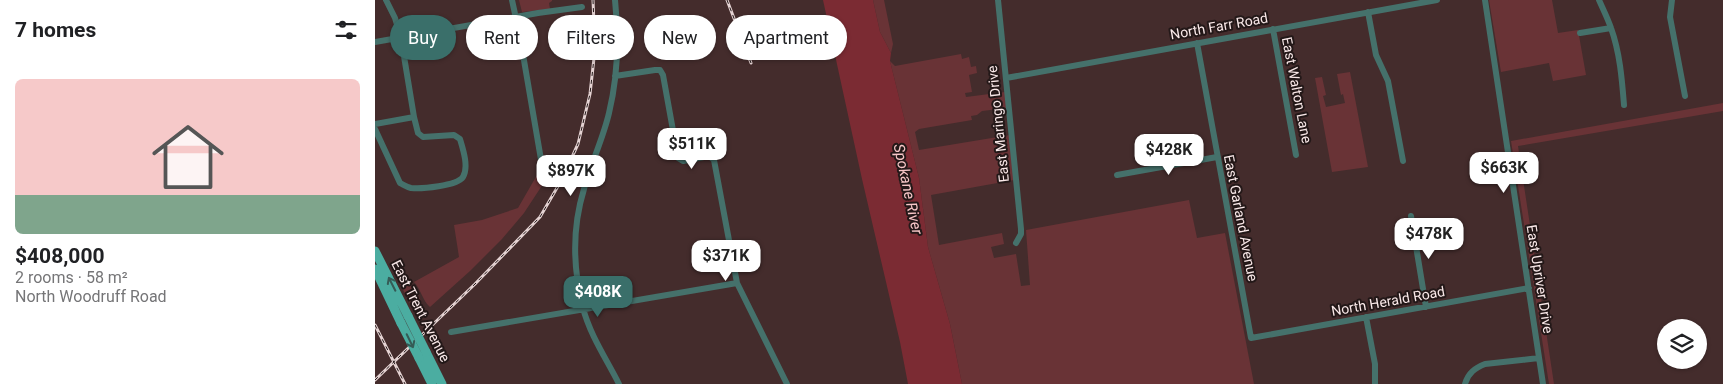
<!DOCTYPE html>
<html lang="en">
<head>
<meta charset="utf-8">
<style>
	:root { --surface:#fff; --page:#f6f6f6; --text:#202124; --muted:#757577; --line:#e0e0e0; --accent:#3a6f6a }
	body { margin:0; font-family:Roboto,sans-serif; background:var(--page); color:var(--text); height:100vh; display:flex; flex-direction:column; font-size:19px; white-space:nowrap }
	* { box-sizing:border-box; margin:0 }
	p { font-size:16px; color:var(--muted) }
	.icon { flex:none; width:28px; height:28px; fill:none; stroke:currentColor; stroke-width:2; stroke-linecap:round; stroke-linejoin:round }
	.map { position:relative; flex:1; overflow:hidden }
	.drawer { display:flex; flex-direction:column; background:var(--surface); width:375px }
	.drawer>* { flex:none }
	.guide { position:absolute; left:15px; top:15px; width:475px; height:45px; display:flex; gap:10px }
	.fabs { position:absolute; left:1282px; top:319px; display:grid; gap:10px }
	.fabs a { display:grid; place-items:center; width:50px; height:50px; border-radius:50%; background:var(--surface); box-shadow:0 1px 4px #0004; font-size:25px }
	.price { position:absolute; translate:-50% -42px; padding:0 11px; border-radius:10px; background:#fff; color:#222; font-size:16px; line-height:32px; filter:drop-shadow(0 1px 2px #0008) }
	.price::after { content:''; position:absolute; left:50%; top:30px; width:15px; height:11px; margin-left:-8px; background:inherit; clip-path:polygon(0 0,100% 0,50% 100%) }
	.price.active { background:var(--accent); color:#fff }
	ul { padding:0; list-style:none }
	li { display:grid; align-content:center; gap:10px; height:265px; padding:0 15px }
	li+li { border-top:1px solid var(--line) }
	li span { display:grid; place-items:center; height:155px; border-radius:8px; color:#555 }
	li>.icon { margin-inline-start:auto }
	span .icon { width:90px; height:90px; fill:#fffc; stroke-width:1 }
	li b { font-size:21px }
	h2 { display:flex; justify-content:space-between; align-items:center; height:60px; padding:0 15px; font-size:21px }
	.chip { padding:0 18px; border-radius:22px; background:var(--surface); box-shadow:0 1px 4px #0004; font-size:18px; line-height:45px }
	.chip.active { background:var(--accent); color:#fff }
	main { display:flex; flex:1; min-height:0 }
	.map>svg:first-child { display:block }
	.green { fill:#693336 }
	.water { fill:#7b2b33 }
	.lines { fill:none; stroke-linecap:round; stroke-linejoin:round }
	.minor { stroke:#45716b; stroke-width:6 }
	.major { stroke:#4bada1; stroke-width:9 }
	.rail-casing { stroke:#e5d3d3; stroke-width:3 }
	.rail { stroke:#231818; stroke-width:1; stroke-dasharray:4; stroke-linecap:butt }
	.major-bridge { stroke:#4bada1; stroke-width:9 }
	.oneway { stroke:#355b56 }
	.labels { text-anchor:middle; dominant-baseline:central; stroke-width:4; stroke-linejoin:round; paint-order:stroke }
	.street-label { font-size:14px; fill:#fae9e9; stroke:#231818 }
	.water-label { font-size:15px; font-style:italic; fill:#f7c6c7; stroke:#231818 }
</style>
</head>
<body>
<main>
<section class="drawer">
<h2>7 homes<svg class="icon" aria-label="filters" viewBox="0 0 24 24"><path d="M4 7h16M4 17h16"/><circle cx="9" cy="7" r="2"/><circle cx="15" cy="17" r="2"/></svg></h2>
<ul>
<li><span style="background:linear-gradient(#f6c9c9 75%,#7fa58c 0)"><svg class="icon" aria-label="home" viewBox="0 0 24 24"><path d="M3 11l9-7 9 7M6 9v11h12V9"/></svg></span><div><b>$408,000</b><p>2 rooms · 58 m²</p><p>North Woodruff Road</p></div></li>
</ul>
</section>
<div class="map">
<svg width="1348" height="384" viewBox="0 0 1348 384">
	<rect width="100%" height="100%" fill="#442c2c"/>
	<path class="green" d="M144,0H177V1L174,3L175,9L147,12Z
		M498,0H509L518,44L516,53L505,32Z
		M1114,0H1177L1183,33L1203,30L1211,75L1178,81L1174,63L1126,72Z
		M586,54L587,59L594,57L596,67L601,66L602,73L594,75L597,92L590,93L591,97L630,92L632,108L607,111L602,115L596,116L597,120L544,129L540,132L544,150L635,135L639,180L556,195L564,245L627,233L629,244L616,247L619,258L641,254L646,286L655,285L651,230L814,200L822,238L850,233L879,384H587L575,324L553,247L544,178L515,61L520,66Z
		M975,72L993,167L957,172L940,78L947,77L951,95L948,96L951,107L970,103L968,94L966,95L962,74Z
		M1348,103V111L1143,146L1179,384H1174L1136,141Z
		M162,175H167L168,184L149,213L127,239L95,271L55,307C47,300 46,289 39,282L84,257L79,225L107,220L143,208Z
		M25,277C38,283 47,299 49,312L42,317L22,278Z"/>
	<path class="water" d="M448,0H498L505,32L516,53L515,61L544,178L553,247L575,324L587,384H533L525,342L487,179Z"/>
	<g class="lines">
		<path class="minor" d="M137,0L145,37L169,177
			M240,0C244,38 243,76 234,113C228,139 216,163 209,189C197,228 198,269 208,308C215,335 232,360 244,384
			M623,0L646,229V234L641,243
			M1110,0L1168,384
			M1224,0C1228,9 1233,19 1236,28C1245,53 1247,80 1249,105
			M1297,0L1295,17L1310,96
			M993,12L1001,55L1013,81L1028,161
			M898,29L921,155
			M1205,33L1236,28
			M0,42L163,13L207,7
			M822,43L876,338L1154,288
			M240,76L280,70H285L288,75L303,158L308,161L334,156L339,160L362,283L412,384
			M631,78L1062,0
			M0,124L39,117
			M0,129L25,183C29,185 32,187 36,188C46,189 82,186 88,177C94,167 88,149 85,139L79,135L48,137L43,133L39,117L26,38L20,18L11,0
			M742,175L842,157
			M1036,216L1051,307
			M991,317L1000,364V384
			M76,332L362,283
			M1090,384C1093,373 1100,368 1110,364L1164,358"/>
		<path class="major" d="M0,251L33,316
			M0,269L26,323
			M51,352L67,384
			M44,358L57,384"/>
		<g class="rail-casing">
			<path id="rail" d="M352,0L376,63
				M0,325L30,384
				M0,380L100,284L165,217L186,181L203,144L215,94L220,49L218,0"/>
		</g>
		<use href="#rail" class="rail"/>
		<path class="major-bridge" d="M33,316L51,352
			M26,323L44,358"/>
	</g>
	<defs><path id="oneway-shaft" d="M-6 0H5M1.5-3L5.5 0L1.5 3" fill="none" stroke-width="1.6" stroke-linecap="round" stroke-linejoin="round" transform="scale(1.25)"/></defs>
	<g class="oneway">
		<use href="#oneway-shaft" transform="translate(17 284) rotate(-117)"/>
		<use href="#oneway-shaft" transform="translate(35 341) rotate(64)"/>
	</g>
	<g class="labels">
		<g class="street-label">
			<text transform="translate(844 26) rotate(-10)">North Farr Road</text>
			<text transform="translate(922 90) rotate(79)">East Walton Lane</text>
			<text transform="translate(623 124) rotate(-96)">East Maringo Drive</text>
			<text transform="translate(866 218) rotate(79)">East Garland Avenue</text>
			<text transform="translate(1165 279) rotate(81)">East Upriver Drive</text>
			<text transform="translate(1013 301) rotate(-10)">North Herald Road</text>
			<text transform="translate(46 311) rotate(63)">East Trent Avenue</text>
		</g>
		<g class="water-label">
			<text transform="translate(533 189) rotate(78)">Spokane River</text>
		</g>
	</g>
</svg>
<div class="fabs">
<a><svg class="icon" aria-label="layers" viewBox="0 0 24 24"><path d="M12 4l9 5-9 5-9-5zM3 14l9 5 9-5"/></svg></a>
</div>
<b class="price" style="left:317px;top:170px">$511K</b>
<b class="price" style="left:794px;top:176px">$428K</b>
<b class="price" style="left:1129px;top:194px">$663K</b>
<b class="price" style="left:196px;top:197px">$897K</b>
<b class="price" style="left:1054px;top:260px">$478K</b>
<b class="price" style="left:351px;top:282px">$371K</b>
<b class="price active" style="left:223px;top:318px">$408K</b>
<div class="guide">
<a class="chip active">Buy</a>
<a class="chip">Rent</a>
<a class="chip">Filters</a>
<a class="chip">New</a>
<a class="chip">Apartment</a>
</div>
</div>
</main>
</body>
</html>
